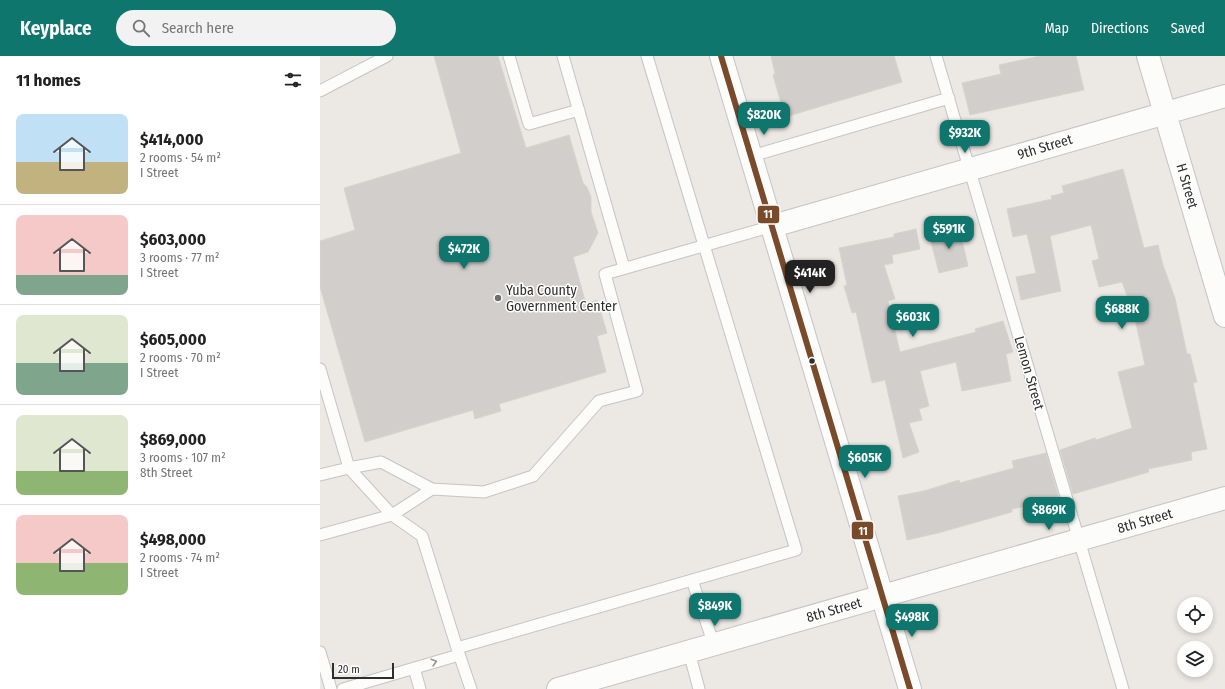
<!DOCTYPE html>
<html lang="en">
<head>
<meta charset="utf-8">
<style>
	:root { --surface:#fff; --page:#f2f2f2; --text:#222; --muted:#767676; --line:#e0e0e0; --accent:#0f766e }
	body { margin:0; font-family:"Fira Sans Condensed",sans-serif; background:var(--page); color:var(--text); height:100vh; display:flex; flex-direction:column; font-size:15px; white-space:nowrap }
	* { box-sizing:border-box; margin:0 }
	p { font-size:13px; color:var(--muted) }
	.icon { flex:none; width:22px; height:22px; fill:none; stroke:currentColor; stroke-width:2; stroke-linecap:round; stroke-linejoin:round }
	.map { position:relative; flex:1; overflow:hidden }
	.drawer { display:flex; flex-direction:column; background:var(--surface); width:320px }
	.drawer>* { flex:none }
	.buttons { position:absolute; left:857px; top:541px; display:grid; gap:8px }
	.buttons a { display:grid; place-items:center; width:36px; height:36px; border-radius:50%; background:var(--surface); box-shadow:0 2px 6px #0003; font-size:20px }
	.scale { position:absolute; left:12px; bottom:10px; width:62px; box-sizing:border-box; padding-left:4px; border:2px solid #2e2e2e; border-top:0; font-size:11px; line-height:14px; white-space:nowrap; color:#2e2e2e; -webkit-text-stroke:3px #fff; paint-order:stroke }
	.price { position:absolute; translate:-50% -34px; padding:0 9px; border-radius:8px; background:var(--accent); color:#fff; font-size:13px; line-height:26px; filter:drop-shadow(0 1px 2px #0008) }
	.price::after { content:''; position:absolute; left:50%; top:24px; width:12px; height:9px; margin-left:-6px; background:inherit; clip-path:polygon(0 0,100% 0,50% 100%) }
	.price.current { background:#222; color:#fff }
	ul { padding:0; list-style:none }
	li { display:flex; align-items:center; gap:12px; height:100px; padding:0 16px }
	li+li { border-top:1px solid var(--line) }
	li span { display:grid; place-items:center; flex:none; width:112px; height:80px; border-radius:8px; color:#555 }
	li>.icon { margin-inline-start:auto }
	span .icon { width:48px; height:48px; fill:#fffc; stroke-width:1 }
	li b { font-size:17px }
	h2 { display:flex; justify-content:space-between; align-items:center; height:48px; padding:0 16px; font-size:17px }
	header { display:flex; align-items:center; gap:24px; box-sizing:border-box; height:56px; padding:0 20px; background:var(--accent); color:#fff }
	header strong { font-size:19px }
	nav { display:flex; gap:22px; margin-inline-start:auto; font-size:14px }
	.search { width:280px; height:36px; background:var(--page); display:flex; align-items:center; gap:10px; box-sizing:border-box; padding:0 14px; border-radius:22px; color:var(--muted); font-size:15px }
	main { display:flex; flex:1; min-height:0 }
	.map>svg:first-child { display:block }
	.building { fill:#d1cecb; stroke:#d7d4d0 }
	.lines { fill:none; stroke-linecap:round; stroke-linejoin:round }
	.service-casing { stroke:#c5c4c5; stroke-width:13 }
	.minor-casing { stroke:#c5c4c5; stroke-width:24 }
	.service { stroke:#fcfcfb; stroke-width:11 }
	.minor { stroke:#fcfcfb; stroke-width:22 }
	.bus-1-casing { stroke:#fff; stroke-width:9 }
	.bus-1 { stroke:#7a4b2a; stroke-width:6 }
	.oneway { stroke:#959594 }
	.poi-dot { fill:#706f6e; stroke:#fff; stroke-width:1.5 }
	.bus-dot { fill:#2e2e2e; stroke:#fff; stroke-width:1.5 }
	.labels { text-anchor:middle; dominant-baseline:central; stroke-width:3; stroke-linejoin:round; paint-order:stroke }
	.street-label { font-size:14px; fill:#2e2e2e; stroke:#fff }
	.poi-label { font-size:14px; fill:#2e2e2e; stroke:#fff; text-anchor:start }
	.line-badge { stroke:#fff; stroke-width:1.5 }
	.badge-label { font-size:11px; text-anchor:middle; font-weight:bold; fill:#fff }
</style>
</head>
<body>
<header>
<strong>Keyplace</strong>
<div class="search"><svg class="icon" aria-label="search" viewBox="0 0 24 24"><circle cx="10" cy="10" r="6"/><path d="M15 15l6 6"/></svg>Search here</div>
<nav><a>Map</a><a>Directions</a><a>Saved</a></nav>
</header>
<main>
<section class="drawer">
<h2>11 homes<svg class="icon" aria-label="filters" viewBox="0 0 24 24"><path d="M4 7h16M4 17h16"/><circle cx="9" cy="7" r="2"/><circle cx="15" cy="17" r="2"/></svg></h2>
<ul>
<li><span style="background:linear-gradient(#bfe0f5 60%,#c2b280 0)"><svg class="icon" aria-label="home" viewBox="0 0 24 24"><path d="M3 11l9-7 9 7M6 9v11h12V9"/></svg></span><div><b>$414,000</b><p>2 rooms · 54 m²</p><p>I Street</p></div></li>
<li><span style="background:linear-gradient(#f6c9c9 75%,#7fa58c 0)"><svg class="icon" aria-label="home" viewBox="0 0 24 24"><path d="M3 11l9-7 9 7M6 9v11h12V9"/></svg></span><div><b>$603,000</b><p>3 rooms · 77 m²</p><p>I Street</p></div></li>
<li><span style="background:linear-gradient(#dfe7d0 60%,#7fa58c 0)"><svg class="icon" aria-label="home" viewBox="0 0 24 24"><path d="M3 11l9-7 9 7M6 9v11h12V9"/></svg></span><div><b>$605,000</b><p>2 rooms · 70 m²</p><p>I Street</p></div></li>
<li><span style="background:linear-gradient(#dfe7d0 70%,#8fb573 0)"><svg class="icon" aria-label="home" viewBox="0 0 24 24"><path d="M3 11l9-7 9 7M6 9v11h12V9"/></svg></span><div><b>$869,000</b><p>3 rooms · 107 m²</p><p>8th Street</p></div></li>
<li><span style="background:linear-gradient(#f6c9c9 60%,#8fb573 0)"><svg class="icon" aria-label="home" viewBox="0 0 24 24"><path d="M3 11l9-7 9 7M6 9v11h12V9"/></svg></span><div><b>$498,000</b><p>2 rooms · 74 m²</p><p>I Street</p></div></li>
</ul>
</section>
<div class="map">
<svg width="905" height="633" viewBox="0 0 905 633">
	<rect width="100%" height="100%" fill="#ece8e4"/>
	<path class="building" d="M114,0H178L206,92L249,79L263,127L267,131L271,141V156L278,177L268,196L253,201L266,248L277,244L287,277L277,280L286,316L179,348L181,355L155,363L153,354L45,386L0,231V185L35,174L24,132L141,97Z
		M451,0H574L582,26L465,61L453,19L455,18Z
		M720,0H756L764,34L650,59L642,27L681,18L679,9Z
		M803,113L824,192L838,189L843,209L855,242L867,298H870L877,326L873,327L887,393L871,396L872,404L828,413L829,416L753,438L740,394L775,382L776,384L812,372L798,316L825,309L814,258L802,226L779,231L772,205L779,203L771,169L730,180L741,235L701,244L696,221L716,217L707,178L693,181L687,153L732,143L731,140L744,137L742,130Z
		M639,171L648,210L619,217L609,178Z
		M596,173L600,193L572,199L573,207L564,209L575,243L568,245L580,296L656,276L655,273L683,265L693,296L686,298L691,325L642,335L636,306L600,315L609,350L599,353L602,364L589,367L599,396L583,402L565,324L552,327L536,256L532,257L524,230L527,229L519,192L574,181V178Z
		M726,397L739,443L692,453V456L618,477L587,484L578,440L604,435L639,424L640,427L694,412L692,405Z"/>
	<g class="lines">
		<g class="service-casing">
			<path id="service" d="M189,0L209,68L259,54
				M243,0L304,212
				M616,0L803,633
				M0,35L67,0
				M432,100L629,42
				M0,313L29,412L0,419
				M61,406L112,433L72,459L29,412Z
				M112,433L164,436L213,420L279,345L317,335L285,218L453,170
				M0,479L72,459L102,480L137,592L476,494L327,0
				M372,524L394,589
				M137,592L151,633
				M0,596L11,633
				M369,596L379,633
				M94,612L100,633
				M23,633L139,599"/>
		</g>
		<g class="minor-casing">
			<path id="minor" d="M401,0L590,633
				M828,0L905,260
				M453,170L905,40
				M238,633L905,442"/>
		</g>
		<use href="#service" class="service"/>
		<use href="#minor" class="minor"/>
		<g class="bus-1-casing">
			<path id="bus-1" d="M401,0L590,633"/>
		</g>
		<use href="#bus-1" class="bus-1"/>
	</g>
	<defs><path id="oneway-chevron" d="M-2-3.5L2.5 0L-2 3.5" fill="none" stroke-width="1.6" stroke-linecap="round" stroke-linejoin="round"/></defs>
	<use class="oneway" href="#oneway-chevron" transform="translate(114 606) rotate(-16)"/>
	<circle class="poi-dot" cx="178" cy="242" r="4"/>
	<circle class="bus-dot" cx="492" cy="305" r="3.5"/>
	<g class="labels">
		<g class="street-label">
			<text transform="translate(725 91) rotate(-17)">9th Street</text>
			<text transform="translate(867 130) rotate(74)">H Street</text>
			<text transform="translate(709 317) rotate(74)">Lemon Street</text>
			<text transform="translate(825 465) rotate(-16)">8th Street</text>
			<text transform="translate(514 554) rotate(-16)">8th Street</text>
		</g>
		<g class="poi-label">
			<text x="186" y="234">Yuba County<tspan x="186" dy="16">Government Center</tspan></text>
		</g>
	</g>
	<g class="line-badge">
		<rect x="437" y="149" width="23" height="19" rx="4" fill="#7a4b2a"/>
		<rect x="531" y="465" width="23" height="19" rx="4" fill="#7a4b2a"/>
	</g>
	<g class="badge-label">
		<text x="448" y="162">11</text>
		<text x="543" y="479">11</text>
	</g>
</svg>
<div class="buttons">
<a><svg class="icon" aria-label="locate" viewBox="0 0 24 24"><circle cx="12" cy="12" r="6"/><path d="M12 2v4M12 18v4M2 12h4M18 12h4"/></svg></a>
<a><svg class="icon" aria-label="layers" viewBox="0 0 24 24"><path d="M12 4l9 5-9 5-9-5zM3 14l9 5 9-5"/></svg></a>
</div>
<div class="scale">20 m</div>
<b class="price" style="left:444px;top:80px">$820K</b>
<b class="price" style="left:645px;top:98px">$932K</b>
<b class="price" style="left:629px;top:194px">$591K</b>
<b class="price" style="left:144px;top:214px">$472K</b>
<b class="price current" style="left:490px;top:238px">$414K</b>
<b class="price" style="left:802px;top:274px">$688K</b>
<b class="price" style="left:593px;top:282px">$603K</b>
<b class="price" style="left:545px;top:423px">$605K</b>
<b class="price" style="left:729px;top:475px">$869K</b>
<b class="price" style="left:395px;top:571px">$849K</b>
<b class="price" style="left:592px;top:582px">$498K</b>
</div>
</main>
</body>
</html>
